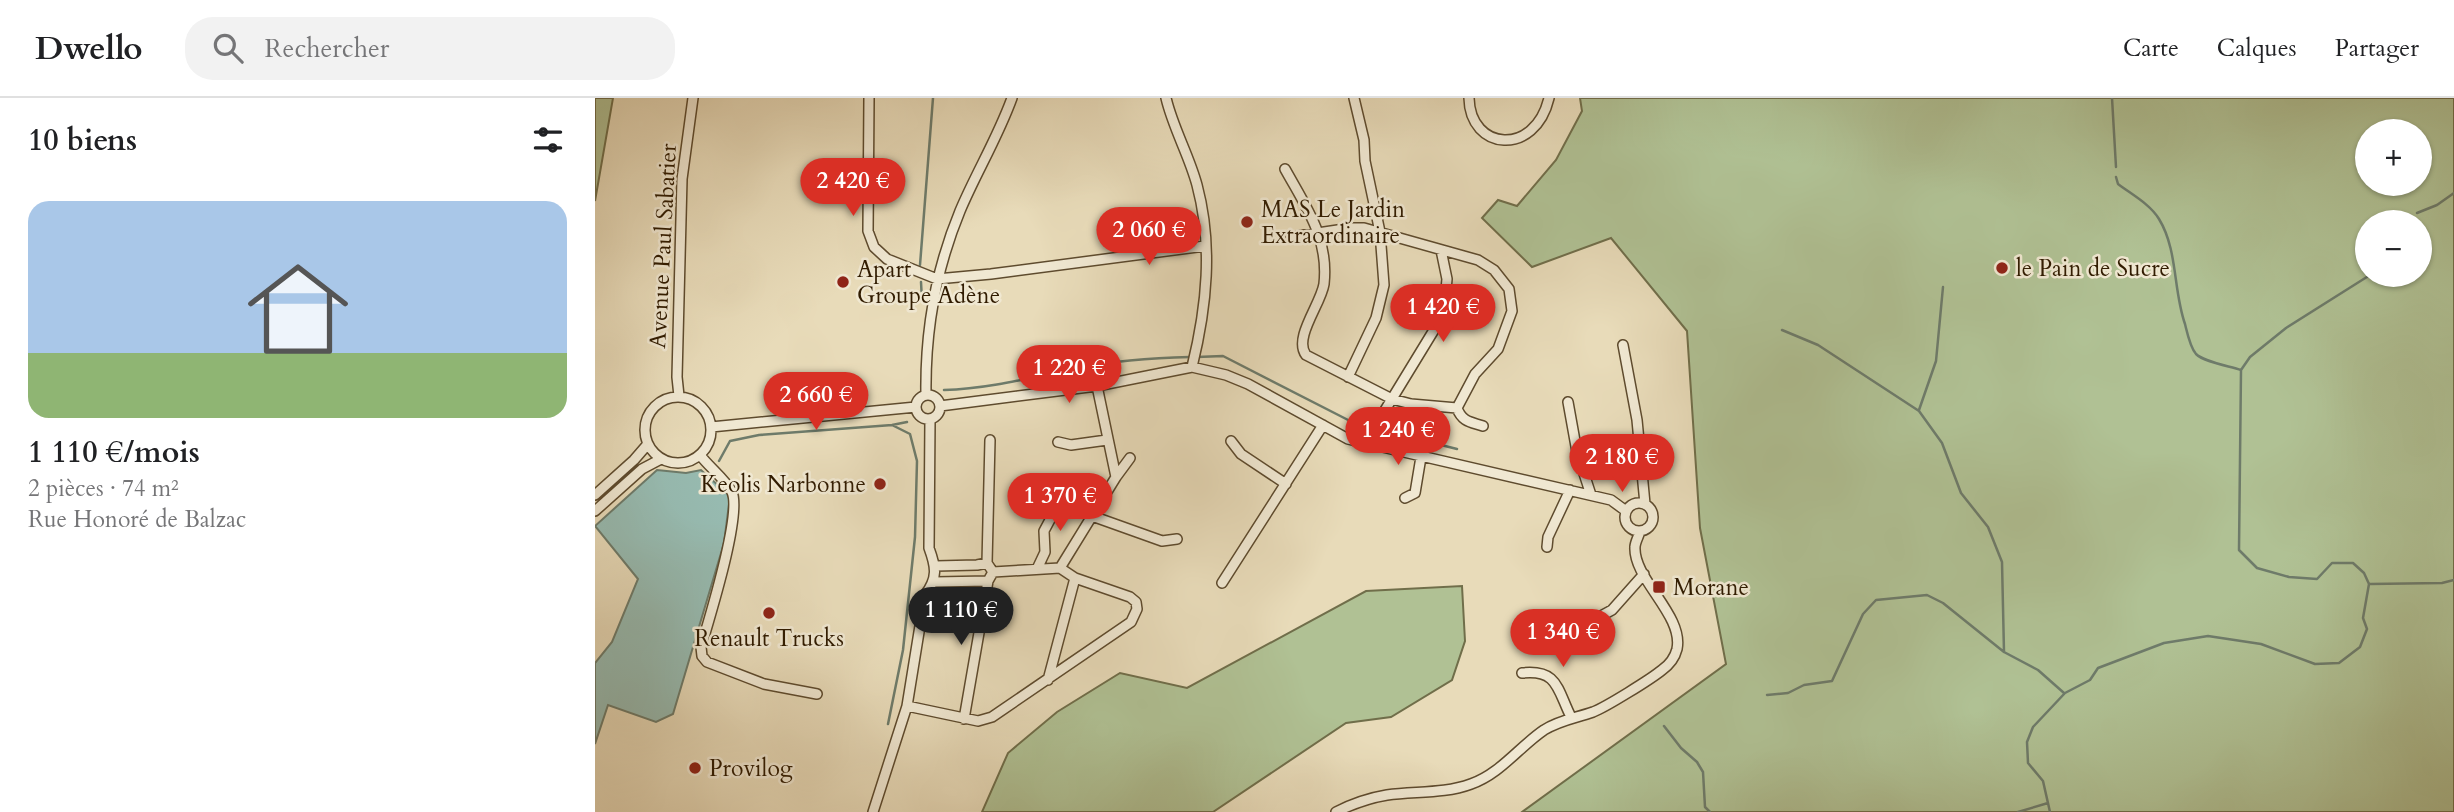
<!DOCTYPE html>
<html lang="fr">
<head>
<meta charset="utf-8">
<style>
	:root { --surface:#fff; --page:#f2f2f2; --text:#202124; --muted:#757577; --line:#e0e0e0; --accent:#d93025 }
	body { margin:0; font-family:Cardo,serif; background:var(--page); color:var(--text); height:100vh; display:flex; flex-direction:column; font-size:26px; white-space:nowrap }
	* { box-sizing:border-box; margin:0 }
	p { font-size:23px; color:var(--muted) }
	.icon { flex:none; width:38px; height:38px; fill:none; stroke:currentColor; stroke-width:2; stroke-linecap:round; stroke-linejoin:round }
	.map { position:relative; flex:1; overflow:hidden }
	.panel { display:flex; flex-direction:column; background:var(--surface); width:595px }
	.panel>* { flex:none }
	.fabs { position:absolute; left:1760px; top:21px; display:grid; gap:14px }
	.fabs a { display:grid; place-items:center; width:77px; height:77px; border-radius:50%; background:var(--surface); box-shadow:0 2px 5px #0004; font-size:35px }
	.price { position:absolute; translate:-50% -60px; padding:0 16px; border-radius:24px; background:var(--accent); color:#fff; font-size:23px; line-height:46px; filter:drop-shadow(0 2px 4px #0008) }
	.price::after { content:''; position:absolute; left:50%; top:42px; width:21px; height:16px; margin-left:-10px; background:inherit; clip-path:polygon(0 0,100% 0,50% 100%) }
	.price.selected { background:#222; color:#fff }
	ul { padding:0; list-style:none }
	li { display:grid; align-content:center; gap:14px; height:371px; padding:0 28px }
	li+li { border-top:2px solid var(--line) }
	li span { display:grid; place-items:center; height:217px; border-radius:21px; color:#555 }
	li>.icon { margin-inline-start:auto }
	span .icon { width:126px; height:126px; fill:#fffc; stroke-width:1 }
	li b { font-size:30px }
	h2 { display:flex; justify-content:space-between; align-items:center; height:84px; padding:0 28px; font-size:30px }
	header { display:flex; align-items:center; gap:42px; box-sizing:border-box; height:98px; padding:0 35px; background:var(--surface); border-bottom:2px solid var(--line) }
	header strong { font-size:33px }
	nav { display:flex; gap:38px; margin-inline-start:auto; font-size:24px }
	.search { width:490px; height:63px; background:var(--page); display:flex; align-items:center; gap:18px; box-sizing:border-box; padding:0 24px; border-radius:28px; color:var(--muted); font-size:26px }
	main { display:flex; flex:1; min-height:0 }
	.map>svg:first-child { display:block }
	.green { fill:#b0c194; stroke:#706e4a; stroke-width:2; fill-rule:evenodd }
	.water { fill:#97bbb1; stroke:#6e7b6a; stroke-width:2 }
	.lines { fill:none; stroke-linecap:round; stroke-linejoin:round }
	.stream { stroke:#6e7b6a; stroke-width:2.5 }
	.minor-casing { stroke:#5e4b2e; stroke-width:12 }
	.minor { stroke:#f0e8d2; stroke-width:9 }
	.poi-dot { fill:#8f2418; stroke:#f0e8d2; stroke-width:2.5 }
	.labels { text-anchor:middle; dominant-baseline:central; stroke-width:5; stroke-linejoin:round; paint-order:stroke }
	.poi-label { font-size:23px; fill:#301b00; stroke:#f0e8d2; text-anchor:start }
	.street-label { font-size:23px; fill:#301b00; stroke:#f0e8d2 }
</style>
</head>
<body>
<header>
<strong>Dwello</strong>
<div class="search"><svg class="icon" aria-label="search" viewBox="0 0 24 24"><circle cx="10" cy="10" r="6"/><path d="M15 15l6 6"/></svg>Rechercher</div>
<nav><a>Carte</a><a>Calques</a><a>Partager</a></nav>
</header>
<main>
<section class="panel">
<h2>10 biens<svg class="icon" aria-label="filters" viewBox="0 0 24 24"><path d="M4 7h16M4 17h16"/><circle cx="9" cy="7" r="2"/><circle cx="15" cy="17" r="2"/></svg></h2>
<ul>
<li><span style="background:linear-gradient(#a9c7e8 70%,#8fb573 0)"><svg class="icon" aria-label="home" viewBox="0 0 24 24"><path d="M3 11l9-7 9 7M6 9v11h12V9"/></svg></span><div><b>1 110 €/mois</b><p>2 pièces · 74 m²</p><p>Rue Honoré de Balzac</p></div></li>
</ul>
</section>
<div class="map">
<svg width="1859" height="714" viewBox="0 0 1859 714">
	<rect width="100%" height="100%" fill="#e8dbb9"/>
	<filter id="stains"><feTurbulence type="fractalNoise" baseFrequency=".00286" numOctaves="4"/><feColorMatrix values="0 0 0 0 .2 0 0 0 0 .09 0 0 0 0 .02 0 0 0 .5 -.17"/></filter>
	<radialGradient id="worn" r=".72"><stop offset=".6" stop-color="#630" stop-opacity="0"/><stop offset="1" stop-color="#630" stop-opacity=".3"/></radialGradient>
	<path class="green" d="M0,0H18L0,103Z
		M985,0H1859V714H927L1131,566L1105,430L1092,233L1016,140L937,169L887,120L903,102L922,108L961,62L987,13ZM1825,33V86H1773V33ZM1825,124V177H1773V124Z
		M867,488L870,543L857,582L796,619L751,625L618,714H387L413,655L462,614L525,575L592,590L771,493Z"/>
	<path class="water" d="M62,372L91,375L106,372L135,398L129,445L78,616L61,624L13,607L0,646V565L17,544L43,481L0,428Z"/>
	<g class="lines">
		<path class="stream" d="M1517,0L1521,69
			M1521,79L1523,86C1536,96 1555,106 1564,121C1583,152 1578,192 1590,226C1592,234 1595,249 1601,256C1609,264 1634,268 1646,272
			M1822,115L1842,107L1859,95
			M1802,124L1810,118
			M325,167L338,0
			M326,184L327,203
			M1187,232L1223,247L1324,313L1347,345L1366,395L1393,429L1407,464L1409,554L1443,572L1469,595
			M602,259L628,258L759,325L862,351
			M1646,272L1655,259L1691,230L1775,177
			M349,292C394,291 438,279 482,270C519,263 558,260 595,259
			M1324,312L1341,263L1348,189
			M124,363L135,343L164,337L297,327L312,324
			M1775,486L1847,485L1859,482
			M1172,597L1193,595L1209,587L1237,583L1268,516L1281,502L1332,497L1348,505L1409,554
			M293,626L308,552L320,439L322,363L315,336L297,327
			M1069,628L1086,650L1102,664L1108,674L1110,709L1115,714
			M1423,714L1453,705
			M1455,714L1448,683L1433,665L1432,644L1438,629L1470,595L1495,582L1503,570L1569,545L1613,538L1666,546L1720,566L1744,565L1765,549L1772,531L1768,520L1774,486L1769,475L1758,465H1737L1722,481L1694,479L1662,470L1644,452L1646,272"/>
		<g class="minor-casing">
			<path id="minor" d="M274,0L273,133L279,149L292,161L342,181L396,176L610,148
				M571,0C578,30 594,57 602,87C618,147 612,208 597,269
				M874,0C875,53 940,59 954,0
				M690,71C711,109 734,140 729,186C726,206 698,240 711,257L797,301L816,306L862,310
				M696,139L756,130H769L883,162L899,172L914,191L917,213L903,251L880,276L862,310C867,324 876,324 888,328
				M1028,247L1042,322L1050,406
				M753,279L781,220L789,187L785,134L770,63L769,42L759,0
				M331,297C330,235 341,171 365,113C381,75 403,39 417,0
				M321 309a12 12 0 1 1 24 0a12 12 0 1 1-24 0Z
				M84,298L82,279L87,81L98,0
				M50 332a33 33 0 1 1 66 0a33 33 0 1 1-66 0Z
				M973,304L982,354L996,397
				M345,308L502,288L597,269L631,277L653,286L753,341L1016,402L1031,413
				M116,329L321,309
				M636,343L646,356L691,386
				M463,344L476,347L512,342
				M770,345L842,227L850,203L852,181L846,152
				M105,357C114,369 130,381 137,394C147,417 114,521 106,549L107,558L112,564L169,586L222,596
				M521,379L535,360
				M0,397L39,362L52,347
				M810,400L820,395L826,359
				M1030 419a14 14 0 1 1 28 0a14 14 0 1 1-28 0Z
				M0,413L47,371L66,361
				M497,418L567,443L582,441
				M952,449L953,439L975,392
				M392,465L395,342
				M465,470L521,379L502,288
				M442,471L450,454L449,433L457,418L459,390
				M398,474L465,470
				M340,484L393,483L398,474L392,465L382,467L341,468
				M627,485L728,327
				M1006,518L1017,512L1049,476
				M927,575C963,571 962,591 976,619
				M453,582L480,480
				M312,608L383,623L397,619L536,524L542,511L541,504L535,499L480,480L465,470
				M369,621L393,483
				M278,714L312,608L330,497C343,480 341,469 334,450L335,321
				M741,714C757,706 774,700 792,697C820,693 849,696 876,686C905,676 924,649 949,632C965,622 981,620 998,614C1011,609 1056,581 1067,572C1074,567 1080,559 1082,551C1089,517 1038,481 1040,449C1040,444 1044,438 1045,433"/>
		</g>
		<use href="#minor" class="minor"/>
	</g>
	<g class="poi-dot">
		<circle cx="652" cy="124" r="7"/>
		<circle cx="1407" cy="170" r="7"/>
		<circle cx="248" cy="184" r="7"/>
		<circle cx="285" cy="386" r="7"/>
		<rect x="1057" y="482" width="14" height="14" rx="3.5"/>
		<circle cx="174" cy="515" r="7"/>
		<circle cx="100" cy="670" r="7"/>
	</g>
	<g class="labels">
		<g class="poi-label">
			<text x="666" y="111">MAS Le Jardin<tspan x="666" dy="26">Extraordinaire</tspan></text>
			<text x="1421" y="170">le Pain de Sucre</text>
			<text x="262" y="171">Apart<tspan x="262" dy="26">Groupe Adène</tspan></text>
			<text x="271" y="386" text-anchor="end">Keolis Narbonne</text>
			<text x="1078" y="489">Morane</text>
			<text x="174" y="540" text-anchor="middle">Renault Trucks</text>
			<text x="114" y="670">Provilog</text>
		</g>
		<g class="street-label">
			<text transform="translate(68 148) rotate(-87)">Avenue Paul Sabatier</text>
		</g>
	</g>
	<rect width="100%" height="100%" filter="url(#stains)"/>
	<rect width="100%" height="100%" fill="url(#worn)"/>
</svg>
<div class="fabs">
<a>+</a>
<a>−</a>
</div>
<b class="price" style="left:258px;top:120px">2 420 €</b>
<b class="price" style="left:554px;top:169px">2 060 €</b>
<b class="price" style="left:848px;top:246px">1 420 €</b>
<b class="price" style="left:474px;top:307px">1 220 €</b>
<b class="price" style="left:221px;top:334px">2 660 €</b>
<b class="price" style="left:803px;top:369px">1 240 €</b>
<b class="price" style="left:1027px;top:396px">2 180 €</b>
<b class="price" style="left:465px;top:435px">1 370 €</b>
<b class="price selected" style="left:366px;top:549px">1 110 €</b>
<b class="price" style="left:968px;top:571px">1 340 €</b>
</div>
</main>
</body>
</html>
